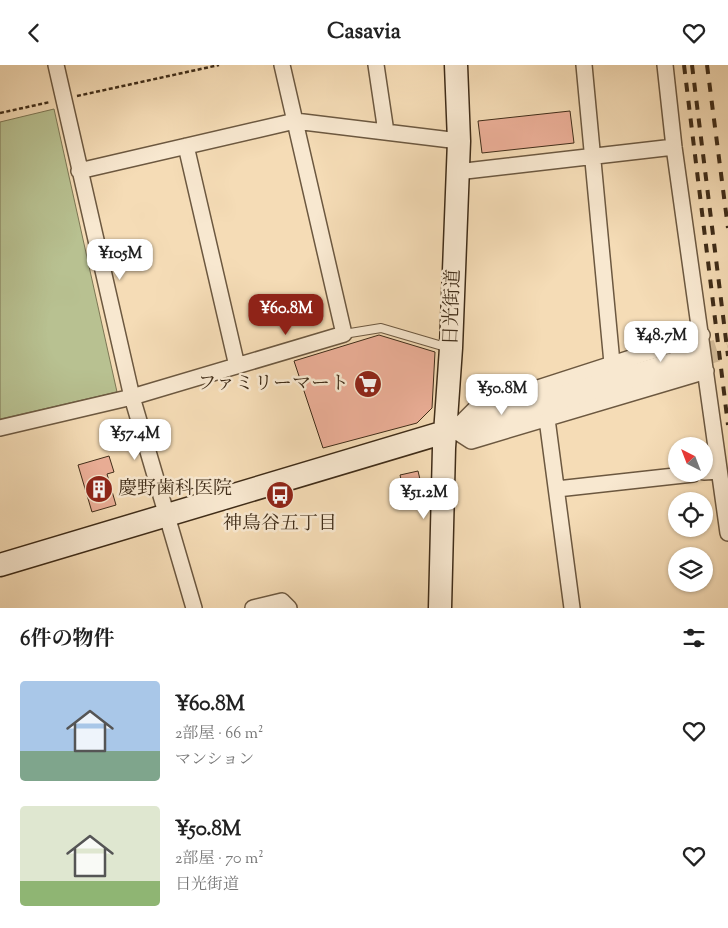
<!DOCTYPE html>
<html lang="ja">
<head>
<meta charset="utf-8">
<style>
	:root { --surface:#fff; --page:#f6f6f6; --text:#222; --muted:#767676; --accent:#8f2418 }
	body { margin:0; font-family:"Sorts Mill Goudy","Noto Serif JP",serif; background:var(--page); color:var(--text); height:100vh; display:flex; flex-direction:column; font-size:19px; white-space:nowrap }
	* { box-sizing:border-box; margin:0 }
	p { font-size:16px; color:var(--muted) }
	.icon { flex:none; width:28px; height:28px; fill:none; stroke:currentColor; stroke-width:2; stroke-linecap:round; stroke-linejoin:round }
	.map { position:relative; height:543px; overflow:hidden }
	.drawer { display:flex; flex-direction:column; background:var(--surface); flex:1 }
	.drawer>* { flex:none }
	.needle { width:32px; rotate:318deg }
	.tools { position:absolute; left:668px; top:372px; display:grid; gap:10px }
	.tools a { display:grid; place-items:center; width:45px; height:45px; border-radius:50%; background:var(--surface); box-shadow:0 1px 4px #0004; font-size:25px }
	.price { position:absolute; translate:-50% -42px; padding:0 11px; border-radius:10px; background:#fff; color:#222; font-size:16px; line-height:32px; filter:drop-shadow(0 1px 2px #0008) }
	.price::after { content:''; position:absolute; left:50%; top:30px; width:15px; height:11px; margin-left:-8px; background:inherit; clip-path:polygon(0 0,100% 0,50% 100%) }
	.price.active { background:var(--accent); color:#fff }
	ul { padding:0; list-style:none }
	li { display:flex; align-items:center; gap:15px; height:125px; padding:0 20px }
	li span { display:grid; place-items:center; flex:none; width:140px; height:100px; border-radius:5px; color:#555 }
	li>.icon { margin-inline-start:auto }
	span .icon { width:60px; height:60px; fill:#fffc; stroke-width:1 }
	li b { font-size:21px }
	h2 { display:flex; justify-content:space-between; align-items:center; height:60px; padding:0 20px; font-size:21px }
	header { display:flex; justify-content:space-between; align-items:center; height:65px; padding:0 20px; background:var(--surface); font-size:22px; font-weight:800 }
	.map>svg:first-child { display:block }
	.green { fill:#b8c191; stroke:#7c7654 }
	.building { fill:#ecaf98; stroke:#3f2c18 }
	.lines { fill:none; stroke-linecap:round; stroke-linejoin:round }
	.secondary-tunnel { stroke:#d1b996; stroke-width:22; stroke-dasharray:22 11; stroke-linecap:butt }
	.lane-casing { stroke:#6c5840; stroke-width:10 }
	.street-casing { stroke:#6c5840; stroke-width:18 }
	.secondary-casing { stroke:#3f2c18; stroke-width:25 }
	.path { stroke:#3f2c18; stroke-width:2.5; stroke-dasharray:4 2.5; stroke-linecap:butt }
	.lane { stroke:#f8e8d0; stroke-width:8 }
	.street { stroke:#f8e8d0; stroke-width:15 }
	.secondary { stroke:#f8e8d0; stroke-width:22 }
	.rail { stroke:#3f2c18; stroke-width:4; stroke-dasharray:9 9; stroke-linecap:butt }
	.labels { text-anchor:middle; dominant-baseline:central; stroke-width:5; stroke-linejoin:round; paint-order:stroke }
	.street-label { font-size:19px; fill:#3f2c18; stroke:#f8e8d0 }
	.poi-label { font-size:19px; fill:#3f2c18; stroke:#f8e8d0; text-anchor:end }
</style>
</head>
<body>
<header><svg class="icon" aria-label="back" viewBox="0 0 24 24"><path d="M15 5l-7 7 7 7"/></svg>Casavia<svg class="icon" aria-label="heart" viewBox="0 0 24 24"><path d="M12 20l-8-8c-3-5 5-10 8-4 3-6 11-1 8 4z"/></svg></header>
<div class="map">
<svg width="728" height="543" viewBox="0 0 728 543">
	<rect width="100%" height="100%" fill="#f5dcb6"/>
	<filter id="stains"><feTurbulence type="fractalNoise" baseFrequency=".004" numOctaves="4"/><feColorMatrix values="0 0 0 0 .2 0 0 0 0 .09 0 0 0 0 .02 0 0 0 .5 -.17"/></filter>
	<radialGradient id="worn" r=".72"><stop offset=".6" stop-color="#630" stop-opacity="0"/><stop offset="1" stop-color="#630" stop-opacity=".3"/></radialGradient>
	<path class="green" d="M54,44L117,327L0,354V57Z"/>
	<path class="building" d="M570,46L574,78L482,88L478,56Z
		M379,270L435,287L432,343L417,358L323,383L294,296Z
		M109,391L114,407L107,409L116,440L92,447L78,400Z
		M418,406L424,431L406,435L400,410Z"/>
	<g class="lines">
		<path class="secondary-tunnel" d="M696,292L728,282"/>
		<g class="lane-casing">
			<path id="lane" d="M344,269L381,263L449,283"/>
		</g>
		<g class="street-casing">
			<path id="street" d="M56,0L132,332L194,543
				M376,0L386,67
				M584,0L612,298
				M665,0L674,82L728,468
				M186,81L237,301
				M79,106L295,56L459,76
				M457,107L674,82
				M702,270L476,343L454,365L471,376L706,306
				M547,354L572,543
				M0,363L132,332L344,269L282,0
				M704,407L719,406
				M557,424L693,409
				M253,543L282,536L289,543"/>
		</g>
		<g class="secondary-casing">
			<path id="secondary" d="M0,500L696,292
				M440,543L444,383L451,283L459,76L456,0"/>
		</g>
		<path class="path" d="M77,31L219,0
			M0,48L50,37"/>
		<use href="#lane" class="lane"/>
		<use href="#street" class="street"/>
		<use href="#secondary" class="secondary"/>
		<path class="rail" d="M684,0L728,360
			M692,0L728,291
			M707,0L728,163"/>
	</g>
	<defs>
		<g id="supermarket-disc" transform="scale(1.4375)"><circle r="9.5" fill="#8f2418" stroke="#f8e8d0"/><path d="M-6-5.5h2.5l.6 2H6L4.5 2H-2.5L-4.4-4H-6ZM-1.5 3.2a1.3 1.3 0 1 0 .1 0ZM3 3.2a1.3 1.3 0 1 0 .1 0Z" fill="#fff"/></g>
		<g id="building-disc" transform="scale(1.4375)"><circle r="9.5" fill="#8f2418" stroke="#f8e8d0"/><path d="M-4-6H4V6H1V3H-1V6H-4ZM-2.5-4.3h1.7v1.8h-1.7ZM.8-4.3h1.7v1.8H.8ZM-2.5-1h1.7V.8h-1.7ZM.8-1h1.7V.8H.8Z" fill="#fff"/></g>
		<g id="bus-disc" transform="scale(1.4375)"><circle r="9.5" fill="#8f2418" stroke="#f8e8d0"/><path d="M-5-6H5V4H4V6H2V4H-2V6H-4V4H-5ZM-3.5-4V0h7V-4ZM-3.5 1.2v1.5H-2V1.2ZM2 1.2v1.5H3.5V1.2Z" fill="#fff"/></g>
	</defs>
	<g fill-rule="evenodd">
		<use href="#supermarket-disc" x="368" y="319"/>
		<use href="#building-disc" x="99" y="424"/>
		<use href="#bus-disc" x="280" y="430"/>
	</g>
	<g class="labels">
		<g class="street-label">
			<text transform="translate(453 242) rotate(-88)">日光街道</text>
		</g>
		<g class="poi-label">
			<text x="349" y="319">ファミリーマート</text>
			<text x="118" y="424" text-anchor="start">慶野歯科医院</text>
			<text x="280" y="459" text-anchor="middle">神鳥谷五丁目</text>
		</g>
	</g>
	<rect width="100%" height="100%" filter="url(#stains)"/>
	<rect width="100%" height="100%" fill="url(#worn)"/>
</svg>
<div class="tools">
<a><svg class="needle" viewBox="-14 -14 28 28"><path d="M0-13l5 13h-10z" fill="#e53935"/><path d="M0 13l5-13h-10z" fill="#767676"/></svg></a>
<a><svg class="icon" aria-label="locate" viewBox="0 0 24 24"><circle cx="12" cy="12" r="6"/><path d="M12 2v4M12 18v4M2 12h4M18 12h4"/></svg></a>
<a><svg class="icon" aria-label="layers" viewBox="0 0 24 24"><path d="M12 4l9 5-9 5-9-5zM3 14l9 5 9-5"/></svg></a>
</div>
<b class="price" style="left:120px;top:216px">¥105M</b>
<b class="price active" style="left:286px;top:271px">¥60.8M</b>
<b class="price" style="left:661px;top:298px">¥48.7M</b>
<b class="price" style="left:502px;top:351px">¥50.8M</b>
<b class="price" style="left:135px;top:396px">¥57.4M</b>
<b class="price" style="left:424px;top:455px">¥51.2M</b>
</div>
<section class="drawer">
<h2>6件の物件<svg class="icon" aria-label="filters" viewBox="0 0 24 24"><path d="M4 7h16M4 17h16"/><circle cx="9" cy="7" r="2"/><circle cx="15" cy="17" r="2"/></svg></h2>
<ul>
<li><span style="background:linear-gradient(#a9c7e8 70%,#7fa58c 0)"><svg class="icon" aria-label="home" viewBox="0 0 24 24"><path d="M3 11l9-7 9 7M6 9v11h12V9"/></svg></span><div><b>¥60.8M</b><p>2部屋 · 66 m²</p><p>マンション</p></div><svg class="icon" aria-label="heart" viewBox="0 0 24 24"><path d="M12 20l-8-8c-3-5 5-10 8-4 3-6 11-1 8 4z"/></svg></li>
<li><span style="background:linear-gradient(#dfe7d0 75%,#8fb573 0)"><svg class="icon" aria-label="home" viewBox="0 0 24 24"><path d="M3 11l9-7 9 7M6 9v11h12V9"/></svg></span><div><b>¥50.8M</b><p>2部屋 · 70 m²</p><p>日光街道</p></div><svg class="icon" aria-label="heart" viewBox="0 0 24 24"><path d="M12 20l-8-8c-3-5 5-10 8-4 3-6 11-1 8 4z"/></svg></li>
</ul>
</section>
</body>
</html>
